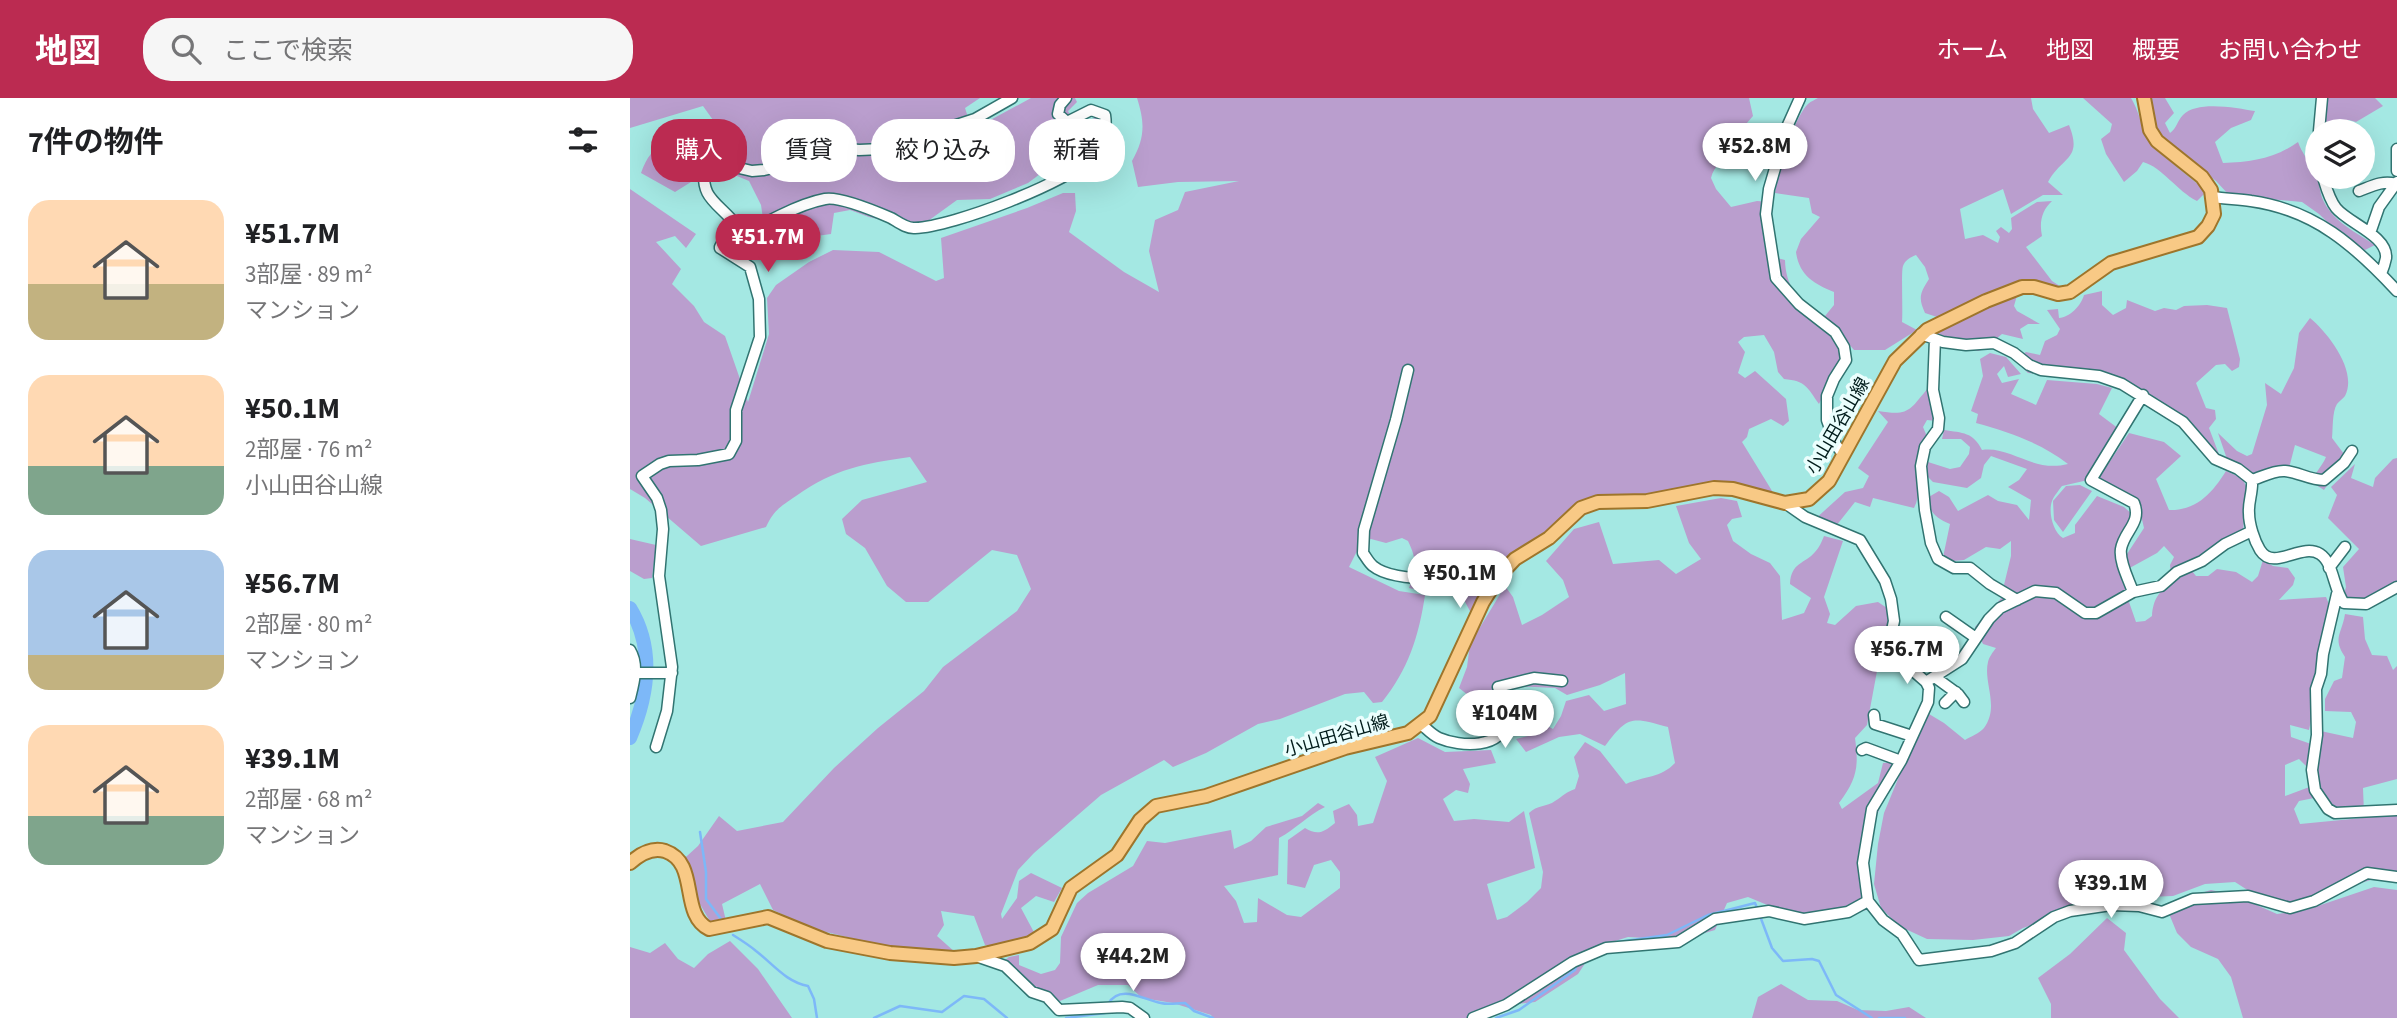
<!DOCTYPE html>
<html lang="ja">
<head>
<meta charset="utf-8">
<style>
	:root { --surface:#fff; --page:#f6f6f6; --text:#202124; --muted:#757577; --accent:#bb2b51 }
	body { margin:0; font-family:"Source Sans 3","Noto Sans JP",sans-serif; background:var(--page); color:var(--text); height:100vh; display:flex; flex-direction:column; font-size:26px; white-space:nowrap }
	* { box-sizing:border-box; margin:0 }
	p { font-size:23px; color:var(--muted) }
	.icon { flex:none; width:38px; height:38px; fill:none; stroke:currentColor; stroke-width:2; stroke-linecap:round; stroke-linejoin:round }
	.map { position:relative; flex:1; overflow:hidden }
	.sheet { display:flex; flex-direction:column; background:var(--surface); width:630px }
	.sheet>* { flex:none }
	.top-card { position:absolute; left:21px; top:21px; width:665px; height:63px; display:flex; gap:14px }
	.controls { position:absolute; left:1675px; top:21px; display:grid; gap:14px }
	.controls a { display:grid; place-items:center; width:70px; height:70px; border-radius:50%; background:var(--surface); box-shadow:0 7px 28px #0002; font-size:35px }
	.price { position:absolute; translate:-50% -60px; padding:0 16px; border-radius:24px; background:#fff; color:#222; font-size:23px; line-height:46px; filter:drop-shadow(0 2px 4px #0008) }
	.price::after { content:''; position:absolute; left:50%; top:42px; width:21px; height:16px; margin-left:-10px; background:inherit; clip-path:polygon(0 0,100% 0,50% 100%) }
	.price.on { background:var(--accent); color:#fff }
	ul { padding:0; list-style:none }
	li { display:flex; align-items:center; gap:21px; height:175px; padding:0 28px }
	li span { display:grid; place-items:center; flex:none; width:196px; height:140px; border-radius:21px; color:#555 }
	li>.icon { margin-inline-start:auto }
	span .icon { width:84px; height:84px; fill:#fffc; stroke-width:1 }
	li b { font-size:30px }
	h2 { display:flex; justify-content:space-between; align-items:center; height:84px; padding:0 28px; font-size:30px }
	.pill { padding:0 24px; border-radius:28px; background:var(--surface); box-shadow:0 7px 28px #0002; font-size:24px; line-height:63px }
	.pill.on { background:var(--accent); color:#fff }
	header { display:flex; align-items:center; gap:42px; box-sizing:border-box; height:98px; padding:0 35px; background:var(--accent); color:#fff }
	header strong { font-size:33px }
	nav { display:flex; gap:38px; margin-inline-start:auto; font-size:24px }
	.search { width:490px; height:63px; background:var(--page); display:flex; align-items:center; gap:18px; box-sizing:border-box; padding:0 24px; border-radius:28px; color:var(--muted); font-size:26px }
	main { display:flex; flex:1; min-height:0 }
	.map>svg:first-child { display:block }
	.green { fill:#ba9ece }
	.lines { fill:none; stroke-linecap:round; stroke-linejoin:round }
	.stream { stroke:#7db8f8; stroke-width:2.5 }
	.river { stroke:#7db8f8; stroke-width:14 }
	.minor-casing { stroke:#317471; stroke-width:13 }
	.major-casing { stroke:#9e752b; stroke-width:16 }
	.minor { stroke:#fff; stroke-width:10 }
	.major { stroke:#f8c985; stroke-width:12 }
	.labels { text-anchor:middle; dominant-baseline:central; stroke-width:7; stroke-linejoin:round; paint-order:stroke }
	.street-label { font-size:18px; fill:#011c1b; stroke:#ebfefd }
</style>
</head>
<body>
<header>
<strong>地図</strong>
<div class="search"><svg class="icon" aria-label="search" viewBox="0 0 24 24"><circle cx="10" cy="10" r="6"/><path d="M15 15l6 6"/></svg>ここで検索</div>
<nav><a>ホーム</a><a>地図</a><a>概要</a><a>お問い合わせ</a></nav>
</header>
<main>
<section class="sheet">
<h2>7件の物件<svg class="icon" aria-label="filters" viewBox="0 0 24 24"><path d="M4 7h16M4 17h16"/><circle cx="9" cy="7" r="2"/><circle cx="15" cy="17" r="2"/></svg></h2>
<ul>
<li><span style="background:linear-gradient(#ffd9b3 60%,#c2b280 0)"><svg class="icon" aria-label="home" viewBox="0 0 24 24"><path d="M3 11l9-7 9 7M6 9v11h12V9"/></svg></span><div><b>¥51.7M</b><p>3部屋 · 89 m²</p><p>マンション</p></div></li>
<li><span style="background:linear-gradient(#ffd9b3 65%,#7fa58c 0)"><svg class="icon" aria-label="home" viewBox="0 0 24 24"><path d="M3 11l9-7 9 7M6 9v11h12V9"/></svg></span><div><b>¥50.1M</b><p>2部屋 · 76 m²</p><p>小山田谷山線</p></div></li>
<li><span style="background:linear-gradient(#a9c7e8 75%,#c2b280 0)"><svg class="icon" aria-label="home" viewBox="0 0 24 24"><path d="M3 11l9-7 9 7M6 9v11h12V9"/></svg></span><div><b>¥56.7M</b><p>2部屋 · 80 m²</p><p>マンション</p></div></li>
<li><span style="background:linear-gradient(#ffd9b3 65%,#7fa58c 0)"><svg class="icon" aria-label="home" viewBox="0 0 24 24"><path d="M3 11l9-7 9 7M6 9v11h12V9"/></svg></span><div><b>¥39.1M</b><p>2部屋 · 68 m²</p><p>マンション</p></div></li>
</ul>
</section>
<div class="map">
<svg width="1767" height="920" viewBox="0 0 1767 920">
	<rect width="100%" height="100%" fill="#a4e8e3"/>
	<path class="green" d="M0,0H350L335,10L342,32L401,0H445L447,4L438,13L446,29L469,18L477,39L455,43L443,58L418,70L398,85L360,101L327,102L298,123L274,127L239,119L220,112L204,115L201,136L150,143L135,134L131,107L119,83L107,78L77,74L45,94L11,75C23,42 38,44 69,41L83,22L73,8L0,30Z
		M507,0H1119L1123,18C1113,30 1098,43 1104,59C1092,62 1084,68 1081,80L1086,91L1101,109L1127,103L1141,104L1140,158L1155,162C1156,214 1208,219 1213,264L1203,277L1189,306C1177,289 1176,283 1154,281L1148,274L1144,254L1134,237L1114,239L1108,244L1115,254L1108,275L1115,280L1125,273L1156,301L1159,323L1153,328L1141,321L1119,331L1117,339L1112,344L1147,401L1088,393L966,401L914,451L881,469L842,517L832,498L821,491L802,495L779,490C787,472 787,461 778,443L772,440L756,445L741,441L732,443L719,469L769,493L795,497C789,538 778,572 752,604L743,605L734,594L715,596L650,621L628,626L576,655L543,669L534,662L471,697L404,755L388,772L371,816L372,821L387,800L389,783L401,775L432,790L424,804L406,798L391,810L406,838L364,847H355L344,818L311,813L314,827L307,838L326,855L258,849L184,831L143,812L130,786L92,806L96,823L81,825L47,767L68,748L89,718L107,733L153,724L204,670L248,630L294,593L313,569L387,513L401,491L387,457L362,452L298,504H276L257,488L235,450L216,436L212,421L232,402L297,384L280,359C233,366 206,370 166,398C150,409 144,412 136,429L71,448L15,400L0,391V91L66,136L56,150L45,138L26,144L51,171L42,186L64,208L74,224L95,238L118,304L139,236L137,200L146,187L179,164L203,152L249,154L306,183L314,180L311,140L397,110L433,95H445L446,113L439,134L494,174L529,194L519,153L525,122L548,112L555,94L609,83L548,84L508,89L502,63C515,40 515,25 507,0Z
		M1188,0H1401L1403,11L1419,35L1439,27C1453,62 1432,58 1418,84L1433,97H1413L1381,116L1373,91L1330,111L1335,141L1353,137L1368,145L1370,139L1366,133L1371,129L1379,135L1382,131L1381,120L1407,104L1422,103C1412,112 1409,124 1412,138L1396,149L1422,183L1436,192L1390,187L1384,208L1387,213L1410,226H1398L1390,231L1393,241L1372,236L1354,251L1348,253L1297,241L1310,220L1295,215C1288,200 1290,195 1299,181L1295,169L1286,157C1281,159 1275,162 1273,168C1271,173 1273,213 1272,224L1287,232L1255,252H1224L1195,218L1204,207V194C1184,186 1169,177 1166,154L1171,141L1190,119L1182,115L1179,100L1145,95C1148,75 1164,19 1178,6C1181,3 1185,2 1188,0Z
		M1453,0H1501C1509,13 1511,28 1519,40C1532,59 1554,74 1571,89L1574,96L1567,103C1547,93 1532,69 1513,64L1507,73L1494,84L1476,56L1471,41L1480,34L1482,26Z
		M1519,0H1535L1544,15L1535,25L1540,35C1547,30 1547,23 1553,17C1567,2 1607,10 1625,13L1621,22L1601,30L1585,44L1593,65C1621,64 1644,61 1668,44C1672,55 1678,62 1684,73C1690,83 1689,95 1694,104C1704,124 1727,135 1745,147L1735,152L1711,137L1689,116L1672,104L1599,97L1586,83L1527,35Z
		M1695,0H1745L1753,8L1726,24L1719,22L1700,33H1695Z
		M1472,193V207L1483,217L1496,210L1497,202L1525,213L1534,210L1546,212L1554,208L1577,207L1597,210L1610,261L1609,269L1602,273L1595,266L1586,267L1566,285L1576,310L1585,312L1586,321L1579,330L1590,359L1575,348L1556,323L1528,301L1490,282L1398,275L1385,262L1396,254L1410,257L1415,243L1427,237L1430,231L1417,212L1428,211L1429,220C1440,219 1451,208 1454,197Z
		M1680,220C1698,235 1728,273 1715,298C1713,301 1709,303 1707,306C1702,314 1703,330 1702,340L1714,356L1723,357C1718,373 1703,378 1694,392L1683,385C1684,374 1692,369 1696,359L1665,347L1658,374L1623,378L1616,371L1597,361L1588,335L1607,353L1617,358L1622,356L1637,307L1635,285L1651,296L1664,270L1669,235Z
		M1360,255L1376,259L1391,276L1378,279L1374,268L1367,276L1372,285L1389,281L1381,296L1406,307L1417,282L1467,286L1482,290L1469,316L1489,331L1458,382L1432,388C1429,392 1424,398 1422,403C1418,414 1423,434 1433,440L1445,435V427L1467,398L1494,409L1503,417L1492,451L1496,489L1492,499L1499,504L1506,524L1515,523L1522,518C1523,501 1529,494 1542,483L1540,467L1544,459L1534,448L1527,455L1496,472L1497,456L1514,430L1508,404L1466,384L1499,335L1534,344L1551,358L1526,381L1539,412C1567,413 1583,394 1596,373L1612,380L1617,390L1613,433L1562,473L1566,478H1578L1587,471L1606,474L1622,484L1628,478L1633,462L1643,468L1658,470L1665,480L1663,487L1649,502L1696,499L1703,516L1679,632L1660,627L1661,639L1681,646L1680,672L1669,661L1655,667V698L1682,688L1684,700L1669,703L1664,711L1670,726L1732,720L1755,715L1767,716V781L1747,780L1661,807L1619,793L1605,784L1575,786L1543,798L1518,799L1498,800L1478,791L1445,812L1393,830L1379,838L1343,842L1297,841L1269,828L1251,810L1244,786L1248,746L1254,715L1289,630L1299,616L1314,625L1335,642C1340,639 1350,635 1354,630C1370,608 1353,585 1358,564C1359,559 1363,554 1366,550L1353,546L1345,529L1375,496L1373,491L1381,458V443L1370,451L1356,449L1334,462L1312,464L1320,426C1307,421 1299,414 1297,400L1309,393L1319,399L1328,413L1358,397L1368,403L1387,407L1399,422L1401,402L1378,389L1389,382L1397,371L1361,358L1354,367L1351,380L1337,390L1303,384L1293,374L1298,364L1320,371L1330,369L1339,356L1340,349L1331,341H1312L1314,332C1333,335 1343,334 1352,352C1381,348 1403,375 1438,366C1411,345 1379,334 1346,325L1348,316L1341,313L1353,278L1350,261Z
		M1298,290L1306,323L1297,322L1293,329L1298,341C1277,366 1296,386 1284,410L1243,400L1240,409L1225,404L1206,428L1183,423L1215,394L1233,390L1239,378L1228,370L1258,324L1248,313C1279,318 1279,313 1298,290Z
		M1767,360V492L1747,503L1713,500L1716,489L1713,469L1729,451L1698,420L1707,397L1701,389L1725,366L1721,380L1743,389L1745,380L1763,361Z
		M1450,387L1462,393L1433,434L1424,422L1423,403L1436,388Z
		M1091,400L1107,403L1112,419L1102,421L1097,427L1103,443L1121,456L1140,465L1150,478L1152,522L1174,515L1181,500L1160,486C1161,464 1175,466 1185,454C1189,450 1192,443 1194,438L1213,443L1194,499L1200,516L1197,525L1205,527L1226,508L1248,504L1260,512L1257,541L1250,557L1237,627L1225,640C1229,669 1227,681 1209,705L1212,711L1248,685L1253,665L1268,664L1244,725L1240,746L1237,812L1210,817L1159,816L1118,799L1097,805L1085,832L1051,842L998,839L966,849L948,876L905,904L877,907L846,920H583L581,917L543,905L512,900L498,887H468L430,903L418,901L393,885L373,864L379,859L389,857V867L411,876L425,872L430,865L431,839L447,805L458,795L503,768L517,743L535,745L601,732L604,751L621,743L636,729L672,718L688,705L695,709C678,717 666,731 649,740L648,777L594,788L606,803L614,825L627,824L628,800L657,817L671,819L710,790V774L701,762L684,767L675,790L657,786L658,742L675,730C688,738 694,734 705,725L703,713L719,706L727,717L728,728L743,725L757,683L745,659L788,640L815,654L861,652L866,665L833,671L840,686L838,695L826,692L813,701L824,723L844,721L879,724L894,713L905,770L857,786L867,822L877,819L897,804L911,790L913,774L899,715C907,707 917,709 925,703C933,698 936,694 945,691L949,678L944,659L955,644L970,653L996,686C1014,678 1031,680 1045,665L1038,629C1002,619 998,617 975,648L950,636L929,639L896,654L886,641L902,637L914,626L923,631L931,618L936,603L959,597L974,613L996,606L995,575L970,587L937,597L925,590L884,588L874,595L848,605L829,590L837,569L840,546L875,488L883,499L892,527L912,517L939,499L933,482L916,463L944,431L969,424L983,466L1029,462L1046,476L1071,461L1059,445L1046,408Z
		M0,441L26,447L22,480L14,481L0,473Z
		M1715,516L1733,519L1735,541L1742,557L1757,558L1763,572L1767,568V681L1733,690L1734,715L1712,716L1693,704L1687,684L1686,632L1723,640L1726,624L1721,614L1695,613V601L1704,583L1712,580L1715,559C1702,540 1712,536 1715,516Z
		M1744,789L1767,792V920H1613L1601,879L1588,861L1561,849L1547,835L1535,806L1581,792L1604,797L1647,816L1676,812Z
		M1477,820L1496,835L1494,852L1530,901L1549,920H1421V906L1408,880L1440,856Z
		M100,843L128,871L162,920H0V849L20,855L35,845L48,861L64,870L78,856Z
		M1151,886L1178,902L1207,903L1228,912L1256,913L1279,909L1296,920H1122L1128,899Z"/>
	<g class="lines">
		<path class="stream" d="M70,734L76,774V801L91,821
			M1130,818L1142,850L1153,863L1182,861L1189,863L1206,897L1242,920
			M103,837C111,842 119,847 126,853C143,866 156,884 178,888L184,901L187,920
			M981,845L1037,837L1078,817L1125,805L1128,812
			M478,906C490,885 514,902 531,905C538,907 547,905 555,905L564,913L583,920
			M244,920L270,908L312,914L334,898L354,901L377,920
			M436,920L475,915L476,913
			M866,920L889,912L945,872L946,868
			M1249,920H1275"/>
		<path class="river" d="M0,510C25,551 18,598 0,640"/>
		<g class="minor-casing">
			<path id="minor" d="M1170,0L1157,29L1139,91L1136,116L1146,180L1169,206L1205,234L1214,249L1216,262L1204,281L1197,298V322L1206,347L1213,356
				M1689,33L1692,0
				M1767,51V73
				M1693,79C1696,89 1699,101 1706,110C1718,125 1758,138 1756,160C1755,165 1753,171 1751,176
				M1729,93C1742,88 1753,82 1766,86
				M1583,99C1596,101 1609,101 1621,103C1685,112 1725,148 1767,193
				M1740,135L1749,109L1767,84
				M90,149L99,132L101,121C82,101 72,98 74,70L83,64L122,73L134,72L151,68L176,53L190,48L229,52L252,51L345,21L382,0
				M90,150C119,134 163,107 195,101C210,98 247,114 261,120C268,124 277,131 285,130C322,129 440,84 465,57C474,47 477,30 475,17L461,12L437,24L428,16L430,7L436,0
				M1291,236L1313,244L1336,247L1364,245L1384,255L1399,267L1411,272L1469,278L1492,286L1553,324L1585,361L1608,371L1622,382C1623,394 1618,404 1619,415C1619,426 1624,442 1630,452C1644,474 1671,444 1690,456C1704,465 1703,491 1714,505L1736,506L1767,489
				M1305,241L1303,292L1309,320L1308,331L1295,349L1291,368L1295,412L1301,445L1308,461L1324,470H1340L1360,486L1387,502
				M778,272L766,322L734,432L733,455C736,459 739,465 743,468C766,487 841,480 870,477
				M1622,382C1632,379 1644,372 1655,373C1668,374 1680,382 1694,382L1714,365L1722,353
				M1155,405L1175,419L1230,442L1255,483L1261,501L1264,523L1260,541L1262,550L1272,563L1296,584L1299,590L1298,604L1271,663L1242,711L1233,765L1238,803L1253,822L1272,836L1289,862L1361,853L1385,845L1424,819L1440,813L1481,807L1509,808L1532,814L1563,801L1618,798L1660,810L1684,803L1737,775L1767,779
				M1699,470L1715,449
				M1503,494C1499,482 1489,464 1491,451C1494,433 1512,425 1504,405L1461,382L1513,297
				M1707,496L1693,556L1691,576L1686,591L1687,637L1682,672L1685,692L1698,711L1705,715L1767,712
				M1316,519L1346,540
				M0,552C9,567 4,584 0,600
				M5,575H42
				M1306,580L1328,596L1334,604
				M1296,584L1332,561L1359,521L1370,510L1405,493L1426,495L1455,515H1466L1503,494L1531,488L1547,474L1572,463L1595,446L1622,433
				M1315,605L1326,594
				M1244,617L1245,626L1282,638
				M792,627C797,631 802,637 809,640C830,649 874,652 877,620C878,610 871,598 868,589L904,580L932,583
				M26,649L37,613L42,569L29,478L33,431L31,412L27,400L12,378L30,366L39,363L68,362L99,356L106,343V312L130,239L129,201L120,169L90,150
				M1232,652L1236,650L1271,663
				M346,858L375,868L402,894L417,899L429,912L492,909L500,910L514,920
				M843,920L876,907L943,864L976,850L1048,844L1085,821L1139,813L1174,821L1218,814L1238,803"/>
		</g>
		<g class="major-casing">
			<path id="major" d="M0,765C10,756 22,749 35,753C70,765 49,816 79,831L138,819L197,843L260,855L324,860L346,858L400,845L422,831L441,790L487,757L510,722L526,708L576,698L715,650L778,635L800,618L853,504L870,477L885,461L919,440L951,410L968,404L1017,403L1084,390L1103,391L1155,405L1179,401L1199,383L1265,263L1297,232L1356,203L1392,189H1404L1428,196L1440,194L1481,165L1568,139L1578,128L1584,116L1581,92L1572,79L1527,43L1520,32L1514,0"/>
		</g>
		<use href="#minor" class="minor"/>
		<use href="#major" class="major"/>
	</g>
	<g class="labels">
		<g class="street-label">
			<text transform="translate(1208 328) rotate(-60)">小山田谷山線</text>
			<text transform="translate(707 638) rotate(-16)">小山田谷山線</text>
		</g>
	</g>
</svg>
<div class="controls">
<a><svg class="icon" aria-label="layers" viewBox="0 0 24 24"><path d="M12 4l9 5-9 5-9-5zM3 14l9 5 9-5"/></svg></a>
</div>
<b class="price" style="left:1125px;top:85px">¥52.8M</b>
<b class="price on" style="left:138px;top:176px">¥51.7M</b>
<b class="price" style="left:830px;top:512px">¥50.1M</b>
<b class="price" style="left:1277px;top:588px">¥56.7M</b>
<b class="price" style="left:875px;top:652px">¥104M</b>
<b class="price" style="left:1481px;top:822px">¥39.1M</b>
<b class="price" style="left:503px;top:895px">¥44.2M</b>
<div class="top-card">
<a class="pill on">購入</a>
<a class="pill">賃貸</a>
<a class="pill">絞り込み</a>
<a class="pill">新着</a>
</div>
</div>
</main>
</body>
</html>
